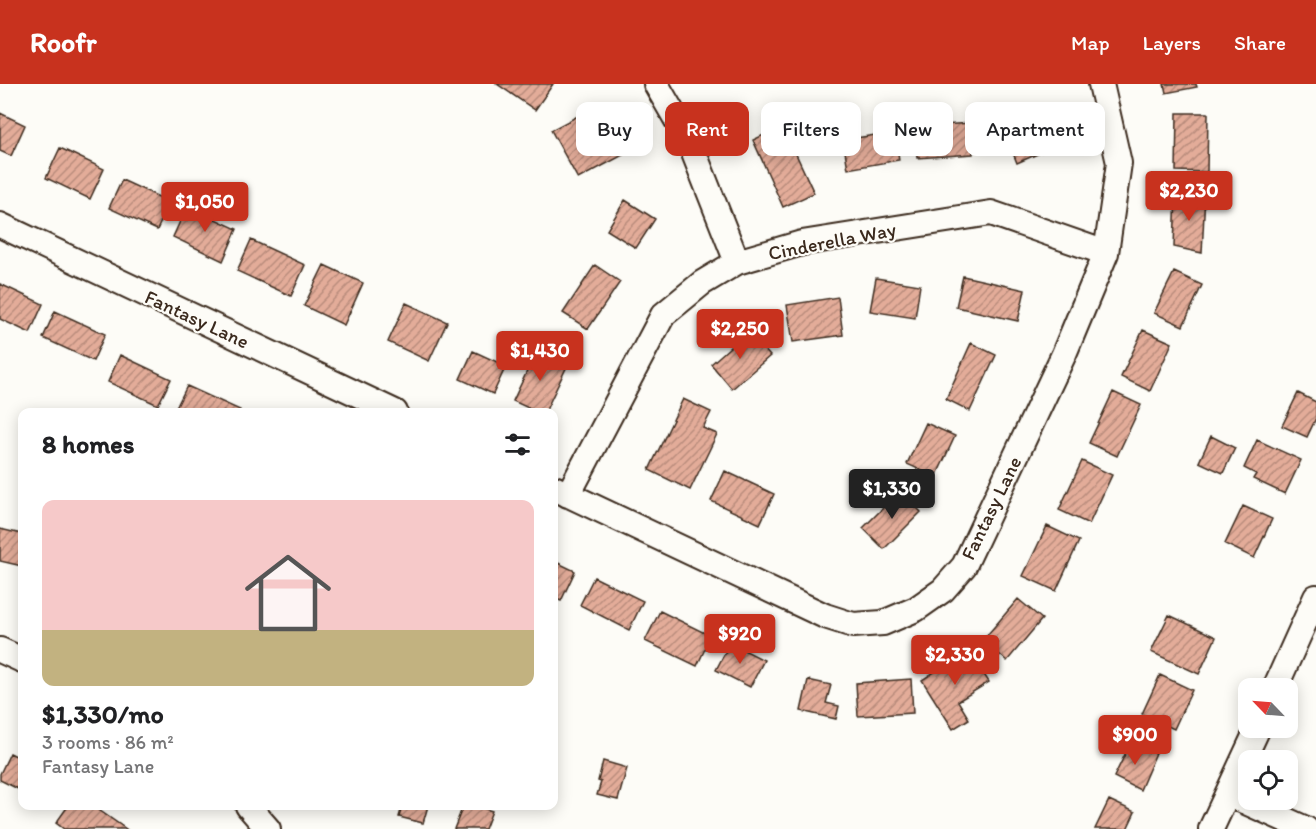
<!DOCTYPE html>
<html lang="en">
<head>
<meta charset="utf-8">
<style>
	:root { --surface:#fff; --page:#f6f6f6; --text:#202124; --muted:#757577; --line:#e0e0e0; --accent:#c8321e }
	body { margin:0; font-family:Itim,sans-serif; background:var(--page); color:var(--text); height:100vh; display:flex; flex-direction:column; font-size:22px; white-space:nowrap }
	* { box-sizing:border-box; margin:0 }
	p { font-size:20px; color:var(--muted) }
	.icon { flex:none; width:33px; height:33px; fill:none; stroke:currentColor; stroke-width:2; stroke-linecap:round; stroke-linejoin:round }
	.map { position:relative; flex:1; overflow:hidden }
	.sheet { position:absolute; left:18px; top:324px; width:540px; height:402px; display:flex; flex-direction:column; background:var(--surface); border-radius:12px; box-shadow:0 3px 15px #0003 }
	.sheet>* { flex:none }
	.banner { position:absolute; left:576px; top:18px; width:570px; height:54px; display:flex; gap:12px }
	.needle { width:39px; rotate:295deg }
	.buttons { position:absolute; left:1238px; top:594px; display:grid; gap:12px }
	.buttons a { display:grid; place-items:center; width:60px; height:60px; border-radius:12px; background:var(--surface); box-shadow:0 3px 15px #0003; font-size:30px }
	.price { position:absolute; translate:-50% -51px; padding:0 14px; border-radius:6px; background:var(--accent); color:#fff; font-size:20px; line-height:39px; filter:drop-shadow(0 2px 3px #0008) }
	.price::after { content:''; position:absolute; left:50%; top:36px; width:18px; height:14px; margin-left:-9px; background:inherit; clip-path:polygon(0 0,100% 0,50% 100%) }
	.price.active { background:#222; color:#fff }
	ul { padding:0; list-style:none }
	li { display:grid; align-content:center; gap:12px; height:318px; padding:0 24px }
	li+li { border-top:2px solid var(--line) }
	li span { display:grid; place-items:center; height:186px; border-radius:12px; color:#555 }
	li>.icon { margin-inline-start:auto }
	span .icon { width:108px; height:108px; fill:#fffc; stroke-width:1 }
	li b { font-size:26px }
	h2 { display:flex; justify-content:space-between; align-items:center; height:72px; padding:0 24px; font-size:26px }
	.pill { padding:0 21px; border-radius:12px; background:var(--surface); box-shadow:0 3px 15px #0003; font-size:21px; line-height:54px }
	.pill.active { background:var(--accent); color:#fff }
	header { display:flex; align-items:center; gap:36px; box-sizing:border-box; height:84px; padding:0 30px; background:var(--accent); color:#fff }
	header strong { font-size:28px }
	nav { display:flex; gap:33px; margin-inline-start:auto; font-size:21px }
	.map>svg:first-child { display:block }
	.building { fill:url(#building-hatch); stroke:#3b2a1e; stroke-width:1.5 }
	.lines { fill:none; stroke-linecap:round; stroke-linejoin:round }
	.minor-casing { stroke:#3b2a1e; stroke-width:28 }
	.minor { stroke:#fdfcf7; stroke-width:24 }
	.labels { text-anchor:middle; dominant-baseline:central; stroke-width:4.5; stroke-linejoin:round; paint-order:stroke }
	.street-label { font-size:20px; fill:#3b2a1e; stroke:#fdfcf7 }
</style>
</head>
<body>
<header>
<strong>Roofr</strong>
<nav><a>Map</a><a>Layers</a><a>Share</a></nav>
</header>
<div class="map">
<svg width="1316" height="745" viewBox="0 0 1316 745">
	<defs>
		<pattern id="building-hatch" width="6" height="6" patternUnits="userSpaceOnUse" patternTransform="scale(1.5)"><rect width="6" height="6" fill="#e3ac99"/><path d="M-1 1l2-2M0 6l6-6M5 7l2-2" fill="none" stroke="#b98c7c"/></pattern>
	</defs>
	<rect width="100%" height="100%" fill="#fdfcf7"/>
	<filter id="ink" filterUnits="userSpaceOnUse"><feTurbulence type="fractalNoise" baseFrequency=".0167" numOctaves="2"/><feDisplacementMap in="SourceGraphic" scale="12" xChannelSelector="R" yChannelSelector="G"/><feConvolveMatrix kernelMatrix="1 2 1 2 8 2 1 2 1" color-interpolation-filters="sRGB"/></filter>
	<g filter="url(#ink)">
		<path class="building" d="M497,0H553L535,26Z
			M1164,0H1196L1197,3L1166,9Z
			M1033,20L1051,64L1017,79L999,34Z
			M597,22L623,71L578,95L551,46Z
			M0,29L25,41L11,72L0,67Z
			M1177,29H1208L1207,88L1176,87Z
			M970,39L973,70L917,74L915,43Z
			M783,42L814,109L783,123L753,56Z
			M895,48L899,76L848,85L843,56Z
			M60,64L104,85L90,115L46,94Z
			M122,96L170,118L157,146L109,124Z
			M1176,109L1205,110L1202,169L1174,163Z
			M625,116L655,135L636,164L607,146Z
			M187,122L237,145L223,177L173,153Z
			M251,156L305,181L291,212L237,187Z
			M324,181L363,199L344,241L304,222Z
			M595,181L620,198L588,245L563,229Z
			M1174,188L1202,201L1183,242L1154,229Z
			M963,192L1025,206L1018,237L956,223Z
			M876,194L920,201L915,234L870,227Z
			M0,200L43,220L30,249L0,235Z
			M838,213L843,251L793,258L787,221Z
			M406,219L447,238L429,277L388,258Z
			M55,227L105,250L93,277L43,254Z
			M1143,246L1172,259L1150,307L1121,293Z
			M748,247L770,272L732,305L711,280Z
			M971,259L996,271L970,327L946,315Z
			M537,266L568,280L545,328H537L513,317Z
			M473,267L506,282L493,310L460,295Z
			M120,271L171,295L158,321L108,298Z
			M187,302L240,326L239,328H174Z
			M1113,308L1141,321L1117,372L1089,359Z
			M1298,309L1316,318V334L1307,353L1282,342Z
			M683,315L711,328L703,344L717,350L690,406L649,386Z
			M926,339L955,352L936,393L907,380Z
			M1211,352L1235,364L1223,389L1199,378Z
			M1257,356L1301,376L1285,410L1253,395L1256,390L1244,384Z
			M1082,377L1112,391L1089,440L1059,426Z
			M725,387L774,410L760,440L711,417Z
			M900,407L921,428L884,465L863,444Z
			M1243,422L1272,435L1254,474L1225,460Z
			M1047,442L1079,457L1056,507L1023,492Z
			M0,445L22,450V482L0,477Z
			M554,477L575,487L561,517L554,514Z
			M594,493L643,517L629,546L580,521Z
			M1018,515L1042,535L1007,577L983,556Z
			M660,527L711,552L697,582L645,557Z
			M1169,531L1216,553L1199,590L1151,568Z
			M730,559L764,576L750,603L716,586Z
			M968,566L989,598L958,617L969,635L953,645L922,596Z
			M1160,591L1192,606L1174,645L1142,630Z
			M911,595L913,629L858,632L856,599Z
			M808,596L831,601L826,619L839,622L836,635L801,627Z
			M1131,658L1156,669L1140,706L1114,693Z
			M10,669L22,675V707L0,696V690Z
			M603,677L627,684L618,716L597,711L601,698L598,697Z
			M1109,716L1135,728L1127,745H1095Z
			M68,722H93L126,745H64L56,739Z
			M397,722H428L423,739L399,733L402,723Z
			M463,722H476L492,727L485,745H454Z"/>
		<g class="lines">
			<g class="minor-casing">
				<path id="minor" d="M656,0L690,59L737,178
					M0,141L395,328
					M554,404L825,532L853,541L883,539L916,525L943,506L964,482L1064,270L1106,169L1119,79L1101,0
					M568,411L663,231L702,199L737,178L802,159L991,129L1106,169
					M0,566L22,576
					M1275,604L1316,513
					M1228,710L1306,745
					M248,722L268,745
					M1211,745L1258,644"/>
			</g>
			<use href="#minor" class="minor"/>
		</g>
	</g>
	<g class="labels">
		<g class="street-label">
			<text transform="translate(832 157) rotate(-11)">Cinderella Way</text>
			<text transform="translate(197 235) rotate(25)">Fantasy Lane</text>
			<text transform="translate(991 424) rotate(-64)">Fantasy Lane</text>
		</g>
	</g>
</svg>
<div class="buttons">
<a><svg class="needle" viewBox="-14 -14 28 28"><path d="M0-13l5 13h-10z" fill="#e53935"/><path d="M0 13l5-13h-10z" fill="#757577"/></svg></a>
<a><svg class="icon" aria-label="locate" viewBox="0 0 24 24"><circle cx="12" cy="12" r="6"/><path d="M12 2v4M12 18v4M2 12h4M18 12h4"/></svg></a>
</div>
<b class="price" style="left:1189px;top:138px">$2,230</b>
<b class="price" style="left:205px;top:149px">$1,050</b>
<b class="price" style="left:740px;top:276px">$2,250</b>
<b class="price" style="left:540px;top:298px">$1,430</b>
<b class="price active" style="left:892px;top:436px">$1,330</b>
<b class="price" style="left:740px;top:581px">$920</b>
<b class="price" style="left:955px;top:602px">$2,330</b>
<b class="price" style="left:1135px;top:682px">$900</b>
<div class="banner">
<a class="pill">Buy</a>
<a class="pill active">Rent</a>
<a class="pill">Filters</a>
<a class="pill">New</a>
<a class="pill">Apartment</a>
</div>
<section class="sheet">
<h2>8 homes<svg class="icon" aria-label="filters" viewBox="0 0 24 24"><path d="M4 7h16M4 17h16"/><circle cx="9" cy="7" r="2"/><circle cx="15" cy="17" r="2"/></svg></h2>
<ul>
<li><span style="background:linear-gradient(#f6c9c9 70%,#c2b280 0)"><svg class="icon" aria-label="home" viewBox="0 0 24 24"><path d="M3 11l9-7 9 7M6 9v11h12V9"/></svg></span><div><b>$1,330/mo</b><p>3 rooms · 86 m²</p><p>Fantasy Lane</p></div></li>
</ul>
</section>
</div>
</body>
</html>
